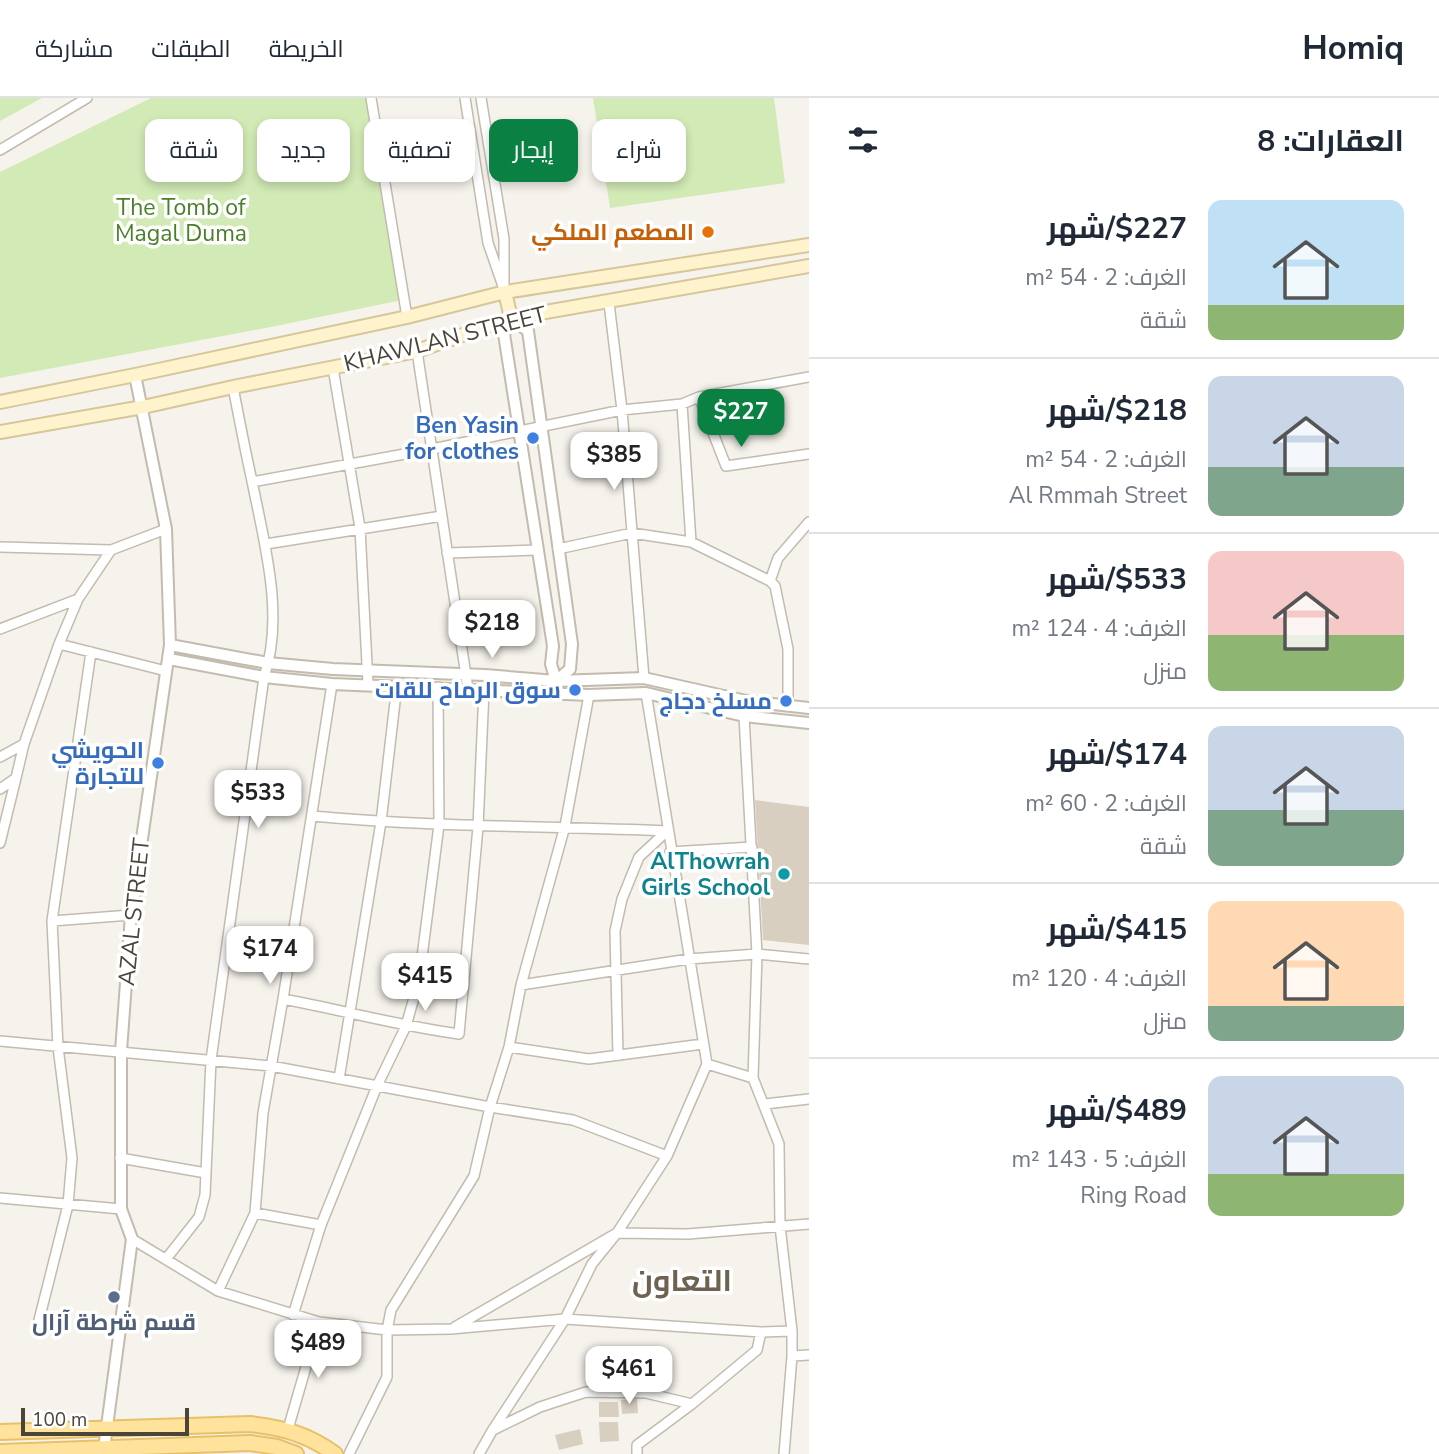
<!DOCTYPE html>
<html lang="ar">
<head>
<meta charset="utf-8">
<style>
	:root { --surface:#fff; --page:#f6f6f7; --text:#1f2937; --muted:#747a83; --line:#e0e1e3; --accent:#0b8043 }
	body { margin:0; font-family:"Nunito Sans",Cairo,sans-serif; background:var(--page); color:var(--text); direction:rtl; height:100vh; display:flex; flex-direction:column; font-size:26px; white-space:nowrap }
	* { box-sizing:border-box; margin:0 }
	p { font-size:23px; color:var(--muted) }
	.icon { flex:none; width:38px; height:38px; fill:none; stroke:currentColor; stroke-width:2; stroke-linecap:round; stroke-linejoin:round }
	.map { position:relative; flex:1; overflow:hidden; direction:ltr }
	.panel { display:flex; flex-direction:column; background:var(--surface); width:630px }
	.panel>* { flex:none }
	.banner { position:absolute; left:21px; top:21px; width:665px; height:63px; direction:rtl; display:flex; gap:14px }
	.scale { position:absolute; left:21px; bottom:18px; width:168px; box-sizing:border-box; padding-left:7px; border:4px solid #4b4439; border-top:0; font-size:19px; line-height:24px; white-space:nowrap; color:#4b4439; -webkit-text-stroke:5px #fff; paint-order:stroke }
	.price { position:absolute; translate:-50% -60px; padding:0 16px; border-radius:14px; background:#fff; color:#222; font-size:23px; line-height:46px; filter:drop-shadow(0 2px 4px #0008) }
	.price::after { content:''; position:absolute; left:50%; top:42px; width:21px; height:16px; margin-left:-10px; background:inherit; clip-path:polygon(0 0,100% 0,50% 100%) }
	.price.on { background:var(--accent); color:#fff }
	ul { padding:0; list-style:none }
	li { display:flex; align-items:center; gap:21px; height:175px; padding:0 35px }
	li+li { border-top:2px solid var(--line) }
	li span { display:grid; place-items:center; flex:none; width:196px; height:140px; border-radius:14px; color:#555 }
	li>.icon { margin-inline-start:auto }
	span .icon { width:84px; height:84px; fill:#fffc; stroke-width:1 }
	li b { font-size:30px }
	h2 { display:flex; justify-content:space-between; align-items:center; height:84px; padding:0 35px; font-size:30px }
	.tag { padding:0 24px; border-radius:14px; background:var(--surface); box-shadow:0 4px 10px #0003; font-size:24px; line-height:63px }
	.tag.on { background:var(--accent); color:#fff }
	header { display:flex; align-items:center; gap:42px; box-sizing:border-box; height:98px; padding:0 35px; background:var(--surface); border-bottom:2px solid var(--line) }
	header strong { font-size:33px }
	nav { display:flex; gap:38px; margin-inline-start:auto; font-size:24px }
	main { display:flex; flex:1; min-height:0 }
	.map>svg:first-child { display:block }
	.green { fill:#d2eab5 }
	.building { fill:#d8cfc1 }
	.lines { fill:none; stroke-linecap:round; stroke-linejoin:round }
	.minor-casing { stroke:#c2bbae; stroke-width:12 }
	.tertiary-casing { stroke:#c2bbae; stroke-width:14 }
	.secondary-casing { stroke:#d6c79b; stroke-width:16 }
	.primary-casing { stroke:#e6c16a; stroke-width:18 }
	.minor { stroke:#fff; stroke-width:9 }
	.tertiary { stroke:#fff; stroke-width:10 }
	.secondary { stroke:#fff3cd; stroke-width:12 }
	.primary { stroke:#ffe39c; stroke-width:14 }
	.food-dot { fill:#e8710a; stroke:#fff; stroke-width:2.5 }
	.shop-dot { fill:#3f7fe0; stroke:#fff; stroke-width:2.5 }
	.culture-dot { fill:#0f9aa8; stroke:#fff; stroke-width:2.5 }
	.service-dot { fill:#5c6f8a; stroke:#fff; stroke-width:2.5 }
	.labels { text-anchor:middle; dominant-baseline:central; stroke-width:7; stroke-linejoin:round; paint-order:stroke }
	.park-label { font-size:23px; fill:#4a7f2a; stroke:#fff }
	.food-label { font-size:23px; font-weight:bold; fill:#c56008; stroke:#fff; text-anchor:end }
	.street-label { font-size:23px; fill:#4b4439; stroke:#fff }
	.shop-label { font-size:23px; font-weight:bold; fill:#366cbe; stroke:#fff; text-anchor:end }
	.culture-label { font-size:23px; font-weight:bold; fill:#0d838f; stroke:#fff; text-anchor:end }
	.service-label { font-size:23px; font-weight:bold; fill:#4e5e75; stroke:#fff }
	.district-label { font-size:30px; font-weight:bold; fill:#6e6250; stroke:#fff }
</style>
</head>
<body>
<header>
<strong>Homiq</strong>
<nav><a>الخريطة</a><a>الطبقات</a><a>مشاركة</a></nav>
</header>
<main>
<section class="panel">
<h2>العقارات: 8<svg class="icon" aria-label="filters" viewBox="0 0 24 24"><path d="M4 7h16M4 17h16"/><circle cx="9" cy="7" r="2"/><circle cx="15" cy="17" r="2"/></svg></h2>
<ul>
<li><span style="background:linear-gradient(#bfe0f5 75%,#8fb573 0)"><svg class="icon" aria-label="home" viewBox="0 0 24 24"><path d="M3 11l9-7 9 7M6 9v11h12V9"/></svg></span><div><b>$227/شهر</b><p>الغرف: 2 · 54 m²</p><p>شقة</p></div></li>
<li><span style="background:linear-gradient(#c9d6e8 65%,#7fa58c 0)"><svg class="icon" aria-label="home" viewBox="0 0 24 24"><path d="M3 11l9-7 9 7M6 9v11h12V9"/></svg></span><div><b>$218/شهر</b><p>الغرف: 2 · 54 m²</p><p>Al Rmmah Street</p></div></li>
<li><span style="background:linear-gradient(#f6c9c9 60%,#8fb573 0)"><svg class="icon" aria-label="home" viewBox="0 0 24 24"><path d="M3 11l9-7 9 7M6 9v11h12V9"/></svg></span><div><b>$533/شهر</b><p>الغرف: 4 · 124 m²</p><p>منزل</p></div></li>
<li><span style="background:linear-gradient(#c9d6e8 60%,#7fa58c 0)"><svg class="icon" aria-label="home" viewBox="0 0 24 24"><path d="M3 11l9-7 9 7M6 9v11h12V9"/></svg></span><div><b>$174/شهر</b><p>الغرف: 2 · 60 m²</p><p>شقة</p></div></li>
<li><span style="background:linear-gradient(#ffd9b3 75%,#7fa58c 0)"><svg class="icon" aria-label="home" viewBox="0 0 24 24"><path d="M3 11l9-7 9 7M6 9v11h12V9"/></svg></span><div><b>$415/شهر</b><p>الغرف: 4 · 120 m²</p><p>منزل</p></div></li>
<li><span style="background:linear-gradient(#c9d6e8 70%,#8fb573 0)"><svg class="icon" aria-label="home" viewBox="0 0 24 24"><path d="M3 11l9-7 9 7M6 9v11h12V9"/></svg></span><div><b>$489/شهر</b><p>الغرف: 5 · 143 m²</p><p>Ring Road</p></div></li>
</ul>
</section>
<div class="map">
<svg width="809" height="1356" viewBox="0 0 809 1356">
	<rect width="100%" height="100%" fill="#f6f3ec"/>
	<path class="green" d="M0,0H42L0,23Z
		M151,0H368L402,202L276,228L0,280V74Z
		M593,0H774L785,85L610,110Z"/>
	<path class="building" d="M755,702L809,709V847L763,842Z
		M606,1268L626,1272L622,1291L602,1287Z
		M637,1301L638,1315L622,1316L621,1302Z
		M599,1304H618L619,1319H599Z
		M599,1324H618L619,1343L600,1344Z
		M580,1331L583,1346L559,1352L555,1337Z"/>
	<g class="lines">
		<g class="minor-casing">
			<path id="minor" d="M371,0L407,219
				M465,0L488,145L505,194
				M481,0L504,141V186
				M0,52L87,0
				M609,205L622,312L644,580
				M417,253L468,591
				M333,270L360,430L368,586
				M699,299L726,368L809,356
				M682,306L691,444
				M252,384L432,351L622,312L682,306L699,299L809,279
				M266,446L442,418
				M0,449L111,452
				M558,451L632,435L691,444L770,483L775,488L788,551V608
				M447,455L537,452
				M770,483L778,460L809,424
				M0,531L78,501
				M59,546L166,573
				M744,618L757,856L753,980
				M0,659L24,646
				M0,691L16,680L24,646L59,546L78,501L111,452L166,431
				M312,718C431,729 548,728 667,733
				M0,745L16,680
				M670,754L752,749
				M52,823L131,817
				M521,887L689,861L757,856L809,861
				M283,901C342,912 400,928 459,936L478,729L484,592
				M0,943L271,968L490,1009L573,1022L667,1058
				M509,949L589,961L703,946
				M618,957L615,833L622,801L639,759L667,733
				M707,966L753,980L779,1046L780,1128L792,1233V1258L784,1356
				M339,981L381,724L397,587
				M765,1006L809,1001
				M120,1060L206,1075
				M0,1100L121,1111
				M255,1115L321,1127
				M132,1141L218,1193L319,1224L387,1232L451,1231L565,1221L761,1234L792,1233
				M166,1161L199,1119L205,1097L211,962L264,579C285,518 264,444 252,383C245,352 239,320 233,289
				M218,1193L255,1115L263,1015L283,901L332,586
				M293,1217L321,1127L377,988L406,928L419,882L439,727L438,589
				M38,1226L68,1107L72,1060L58,949L52,823L91,554
				M455,1229L617,1135L688,1136L809,1126
				M792,1258L809,1257
				M288,1331L319,1224
				M493,1332L540,1309L586,1294L646,1295L692,1306
				M349,1356L387,1279V1232L391,1212L474,1078L490,1009L509,949L521,887L565,728L589,597
				M479,1356L492,1333L565,1221L592,1166L617,1135L667,1058L707,966L646,595
				M637,1356V1347L692,1306L757,1252L761,1234"/>
		</g>
		<g class="tertiary-casing">
			<path id="tertiary" d="M170,547L268,565L333,571L485,577L556,583L644,580L746,603L809,610
				M169,561L264,579L332,586L589,597L646,595L744,618L809,625
				M551,594L556,583L570,571L572,546L528,233L511,220L504,236L553,548L551,566L556,583
				M104,1351L132,1141L121,1111V953L131,817L170,547L166,431L135,277"/>
		</g>
		<g class="secondary-casing">
			<path id="secondary" d="M505,194L511,220
				M0,304L135,277L407,219L505,194L809,147
				M0,334L143,309L233,289L417,253L511,220L809,168"/>
		</g>
		<g class="primary-casing">
			<path id="primary" d="M0,1334L250,1326C284,1330 307,1336 335,1356
				M0,1354L250,1345L277,1349L296,1356"/>
		</g>
		<use href="#minor" class="minor"/>
		<use href="#tertiary" class="tertiary"/>
		<use href="#secondary" class="secondary"/>
		<use href="#primary" class="primary"/>
	</g>
	<circle class="food-dot" cx="708" cy="134" r="7"/>
	<g class="shop-dot">
		<circle cx="533" cy="340" r="7"/>
		<circle cx="575" cy="592" r="7"/>
		<circle cx="786" cy="603" r="7"/>
		<circle cx="158" cy="665" r="7"/>
	</g>
	<circle class="culture-dot" cx="784" cy="776" r="7"/>
	<circle class="service-dot" cx="114" cy="1199" r="7"/>
	<g class="labels">
		<g class="park-label">
			<text x="181" y="109">The Tomb of<tspan x="181" dy="26">Magal Duma</tspan></text>
		</g>
		<g class="food-label">
			<text x="694" y="134">المطعم الملكي</text>
		</g>
		<g class="street-label">
			<text transform="translate(445 241) rotate(-14)">KHAWLAN STREET</text>
			<text transform="translate(134 814) rotate(-84)">AZAL STREET</text>
		</g>
		<g class="shop-label">
			<text x="519" y="327">Ben Yasin<tspan x="519" dy="26">for clothes</tspan></text>
			<text x="561" y="592">سوق الرماح للقات</text>
			<text x="772" y="603">مسلخ دجاج</text>
			<text x="144" y="652">الحويشي<tspan x="144" dy="26">للتجارة</tspan></text>
		</g>
		<g class="culture-label">
			<text x="770" y="763">AlThowrah<tspan x="770" dy="26">Girls School</tspan></text>
		</g>
		<g class="service-label">
			<text x="114" y="1224">قسم شرطة آزال</text>
		</g>
		<g class="district-label">
			<text x="682" y="1183">التعاون</text>
		</g>
	</g>
</svg>
<div class="scale">100 m</div>
<b class="price on" style="left:741px;top:351px">$227</b>
<b class="price" style="left:614px;top:394px">$385</b>
<b class="price" style="left:492px;top:562px">$218</b>
<b class="price" style="left:258px;top:732px">$533</b>
<b class="price" style="left:270px;top:888px">$174</b>
<b class="price" style="left:425px;top:915px">$415</b>
<b class="price" style="left:318px;top:1282px">$489</b>
<b class="price" style="left:629px;top:1308px">$461</b>
<div class="banner">
<a class="tag">شراء</a>
<a class="tag on">إيجار</a>
<a class="tag">تصفية</a>
<a class="tag">جديد</a>
<a class="tag">شقة</a>
</div>
</div>
</main>
</body>
</html>
